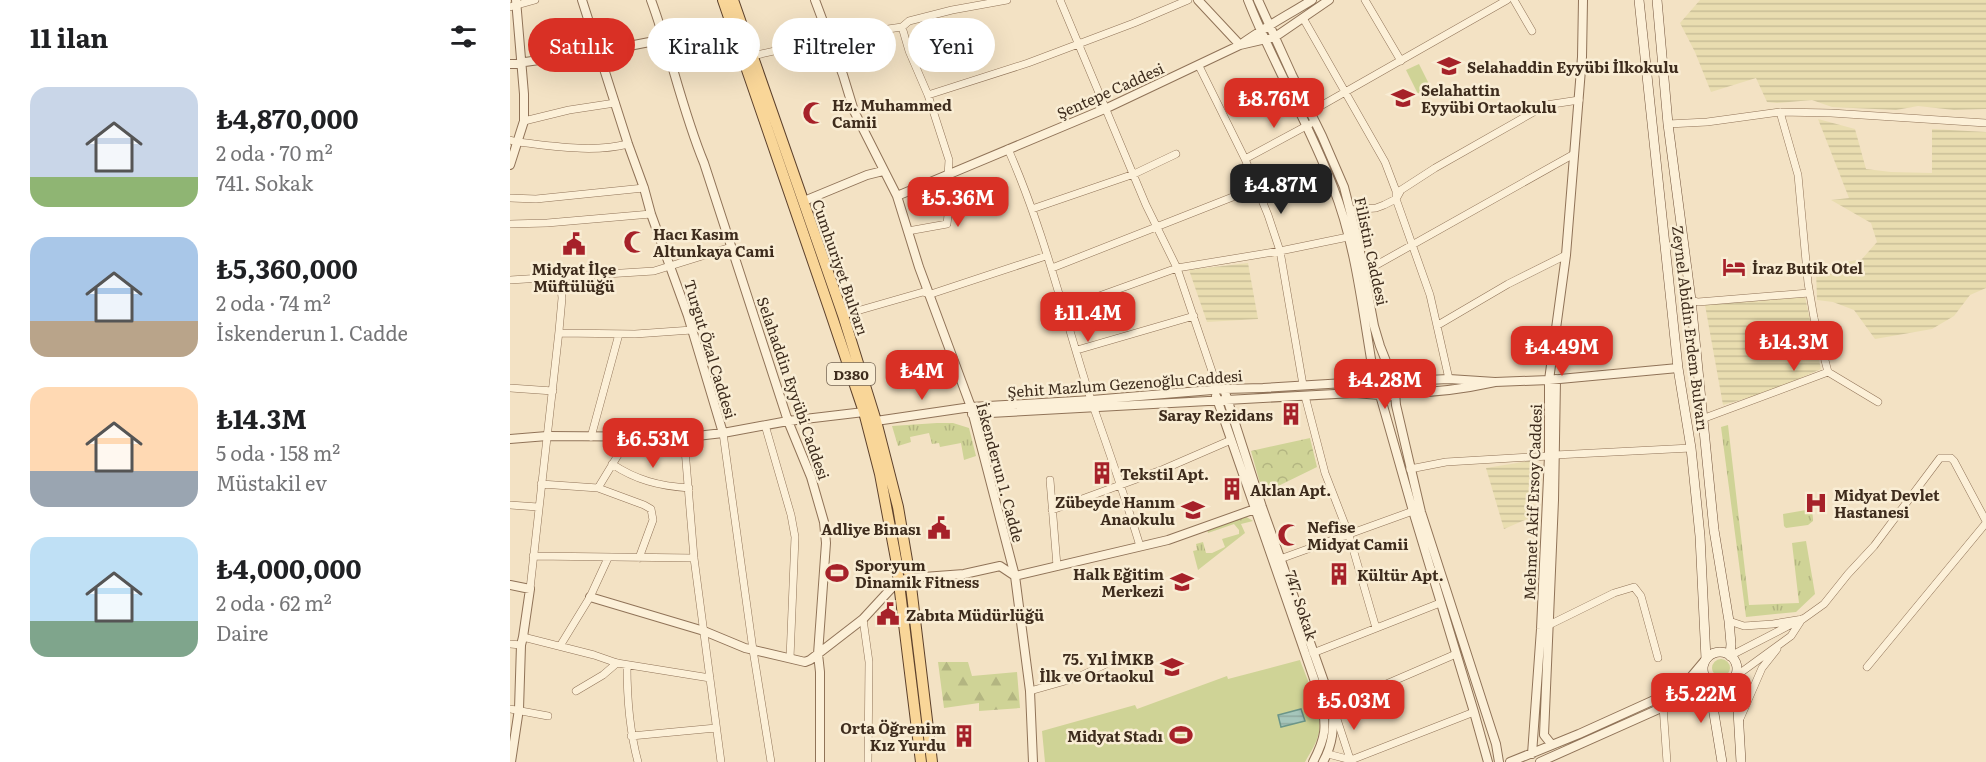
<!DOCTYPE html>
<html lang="tr">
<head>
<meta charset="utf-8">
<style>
	:root { --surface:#fff; --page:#f6f6f6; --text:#202124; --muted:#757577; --accent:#d93025 }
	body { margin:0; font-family:Literata,serif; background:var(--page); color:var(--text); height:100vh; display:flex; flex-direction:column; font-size:22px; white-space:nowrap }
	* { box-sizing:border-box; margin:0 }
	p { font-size:20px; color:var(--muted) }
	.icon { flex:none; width:33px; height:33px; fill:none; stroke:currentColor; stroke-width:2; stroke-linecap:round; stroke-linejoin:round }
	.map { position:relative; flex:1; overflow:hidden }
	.sheet { display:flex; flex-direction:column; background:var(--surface); width:510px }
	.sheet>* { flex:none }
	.guide { position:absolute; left:18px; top:18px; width:570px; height:54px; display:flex; gap:12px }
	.price { position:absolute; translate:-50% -51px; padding:0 14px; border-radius:12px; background:var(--accent); color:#fff; font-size:20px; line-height:39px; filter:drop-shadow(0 2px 3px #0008) }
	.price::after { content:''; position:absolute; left:50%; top:36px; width:18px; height:14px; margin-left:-9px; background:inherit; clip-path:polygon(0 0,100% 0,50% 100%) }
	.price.active { background:#222; color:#fff }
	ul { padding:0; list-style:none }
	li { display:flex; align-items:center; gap:18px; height:150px; padding:0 30px }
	li span { display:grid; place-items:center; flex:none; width:168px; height:120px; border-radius:18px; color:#555 }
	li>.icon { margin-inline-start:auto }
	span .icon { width:72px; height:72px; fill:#fffc; stroke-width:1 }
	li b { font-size:26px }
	h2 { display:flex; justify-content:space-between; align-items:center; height:72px; padding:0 30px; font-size:26px }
	.pill { padding:0 21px; border-radius:27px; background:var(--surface); box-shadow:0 6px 24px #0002; font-size:21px; line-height:54px }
	.pill.active { background:var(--accent); color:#fff }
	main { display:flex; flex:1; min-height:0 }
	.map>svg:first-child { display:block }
	.farmland { fill:url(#farmland-rules) }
	.grass { fill:url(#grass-tufts) }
	.forest { fill:url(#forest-firs) }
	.park { fill:url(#park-crowns) }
	.garden { fill:#cfd396 }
	.water { fill:url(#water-rules); stroke:#6b9589; stroke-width:1.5 }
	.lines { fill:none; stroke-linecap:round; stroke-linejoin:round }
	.minor-casing { stroke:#907358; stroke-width:8 }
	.tertiary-casing { stroke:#907358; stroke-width:10 }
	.secondary-casing { stroke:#72533b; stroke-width:10 }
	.primary-casing { stroke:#5d412c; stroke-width:12 }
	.minor { stroke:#fcf0d8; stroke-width:7 }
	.tertiary { stroke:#fcf0d8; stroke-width:8 }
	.secondary { stroke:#fcf0d8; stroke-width:9 }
	.primary { stroke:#f9d698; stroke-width:10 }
	.labels { text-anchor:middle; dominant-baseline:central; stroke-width:5; stroke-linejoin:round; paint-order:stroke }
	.shield { fill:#f9edd4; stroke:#766654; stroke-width:1.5 }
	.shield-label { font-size:14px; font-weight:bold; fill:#3e2c1d }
	.poi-label { font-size:15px; font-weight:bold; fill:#3e2c1d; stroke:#f9edd4; text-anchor:start }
	.street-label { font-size:15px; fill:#3e2c1d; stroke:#f9edd4 }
</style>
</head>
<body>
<main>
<section class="sheet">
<h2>11 ilan<svg class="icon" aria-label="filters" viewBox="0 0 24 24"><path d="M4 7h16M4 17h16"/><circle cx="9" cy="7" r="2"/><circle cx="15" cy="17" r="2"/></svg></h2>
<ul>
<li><span style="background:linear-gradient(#c9d6e8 75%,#8fb573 0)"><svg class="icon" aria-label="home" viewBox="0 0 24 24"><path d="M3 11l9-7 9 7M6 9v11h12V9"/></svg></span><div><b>₺4,870,000</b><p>2 oda · 70 m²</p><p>741. Sokak</p></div></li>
<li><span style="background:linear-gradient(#a9c7e8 70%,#b9a48a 0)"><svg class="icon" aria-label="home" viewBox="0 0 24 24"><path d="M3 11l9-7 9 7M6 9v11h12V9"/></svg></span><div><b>₺5,360,000</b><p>2 oda · 74 m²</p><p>İskenderun 1. Cadde</p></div></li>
<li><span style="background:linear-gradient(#ffd9b3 70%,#9aa5b1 0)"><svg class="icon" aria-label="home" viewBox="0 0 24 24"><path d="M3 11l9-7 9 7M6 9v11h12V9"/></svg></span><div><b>₺14.3M</b><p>5 oda · 158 m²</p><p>Müstakil ev</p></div></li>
<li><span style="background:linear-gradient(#bfe0f5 70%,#7fa58c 0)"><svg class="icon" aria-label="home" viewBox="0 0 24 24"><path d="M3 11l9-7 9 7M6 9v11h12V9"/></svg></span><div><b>₺4,000,000</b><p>2 oda · 62 m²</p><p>Daire</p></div></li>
</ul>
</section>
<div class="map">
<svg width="1476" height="762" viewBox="0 0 1476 762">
	<defs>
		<pattern id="farmland-rules" width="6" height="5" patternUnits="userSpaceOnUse" patternTransform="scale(1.5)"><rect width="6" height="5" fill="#e9ddb0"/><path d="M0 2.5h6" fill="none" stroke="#c9be97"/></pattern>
		<pattern id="grass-tufts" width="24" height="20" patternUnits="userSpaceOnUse" patternTransform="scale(1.5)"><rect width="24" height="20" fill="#cfd396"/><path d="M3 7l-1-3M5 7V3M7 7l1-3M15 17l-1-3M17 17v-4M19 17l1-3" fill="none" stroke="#b3b581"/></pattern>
		<pattern id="forest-firs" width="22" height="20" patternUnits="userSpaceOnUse" patternTransform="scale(1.5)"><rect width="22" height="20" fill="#cfd396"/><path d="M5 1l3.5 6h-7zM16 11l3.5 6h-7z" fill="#b3b581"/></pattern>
		<pattern id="park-crowns" width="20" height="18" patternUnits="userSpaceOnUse" patternTransform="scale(1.5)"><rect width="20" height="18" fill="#cfd396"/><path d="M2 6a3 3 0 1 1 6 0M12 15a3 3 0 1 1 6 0" fill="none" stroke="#b3b581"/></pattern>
		<pattern id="water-rules" width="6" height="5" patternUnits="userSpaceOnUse" patternTransform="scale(1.5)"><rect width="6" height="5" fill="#a6c6bb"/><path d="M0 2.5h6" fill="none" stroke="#90aaa0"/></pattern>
	</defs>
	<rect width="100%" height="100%" fill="#f3e2c4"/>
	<path class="farmland" d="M1190,0H1476V109L1444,110L1408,106L1386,110L1322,107L1302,100L1267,103L1257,102L1246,78L1201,92L1185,52L1170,23Z
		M1308,119L1345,129L1356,169L1381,172L1422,173V129L1476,132V288L1460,295L1444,316L1422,329L1365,339L1344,310L1323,302L1307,300L1306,268L1352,259L1367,242L1361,223L1321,200L1339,198Z
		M738,263L748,319L697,322L679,270Z
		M1295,297L1311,369L1258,392L1213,405L1195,305Z
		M1025,460L1024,516L994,529L976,468Z"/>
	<path class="grass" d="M427,423H443L459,428L466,456L454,460L451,443L430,447L429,443L422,444L419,433L400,437L401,442L388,446L382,426Z
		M1218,425L1239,605L1289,603L1282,543L1296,541L1305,594L1286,612L1236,617L1211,427Z
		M1302,509L1303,521L1298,525L1276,528L1274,526L1273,514Z
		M735,516L743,521L731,524L735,533L688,570L683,551L687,550L686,544L693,542L696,553H702L715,547L712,539L729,534V530L724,524L698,533L697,529Z
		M1202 668a9 9 0 1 1 18 0a9 9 0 1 1-18 0Z"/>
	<path class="forest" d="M428,662H458L462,676L507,672L510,708L469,711V703L434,708Z"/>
	<path class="park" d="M458,179L467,190L454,199L444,204V184Z
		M800,438L807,467L758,491L754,490L751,487L741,451Z"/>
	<path class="garden" d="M909,64L921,88L908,94L896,70Z
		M790,660C797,680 813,711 809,732C807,743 800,753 795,762H535L532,731L625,705L627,709L717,676L718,679Z"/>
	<path class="water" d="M791,709L795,721L771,727L768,715Z"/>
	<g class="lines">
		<g class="minor-casing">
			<path id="minor" d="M550,0L636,205L667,268L708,389
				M855,0L891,61
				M1004,0L1022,31
				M0,7L25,0
				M793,18L875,162L886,191V199L920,295L939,379
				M392,27L399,51L418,95L439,160L438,176L439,206L437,224L398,231
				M242,56L336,35L392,27L399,21L442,10L497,0
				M689,66L735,159L758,215L770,251L793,385
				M418,95L518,63L624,23L678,0
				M800,112L997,0
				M1270,112L1288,175L1298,283L1304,318L1318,372
				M14,121L59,110L105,103
				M1158,124L1197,122L1270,112L1321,113L1476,123
				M0,140L7,142C44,146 82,153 118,144
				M498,149C534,230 554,316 581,400C598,448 615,497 630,546
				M735,159L800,124
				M0,198L26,199L134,188
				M522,209L624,174L666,154
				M840,210L866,208L874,205L886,199L891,190L925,168L1036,105L1069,100
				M0,224L37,223L141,214
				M542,268L748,187
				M854,272L1064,154
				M0,280L144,271L221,247
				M1181,300L1188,302L1299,293
				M553,309L667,268L770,251L838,237
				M333,315L413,292L421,294L536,256
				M928,325L998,284L1056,255
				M49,333L125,334L182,330
				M567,350L684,316
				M0,388L43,391
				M795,396L815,473L839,535L866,628
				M1192,419L1318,372L1368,402
				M255,425L281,515L285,537L280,658
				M213,433L243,650L261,762
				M81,437L109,334
				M174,437L184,558L211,762
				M1045,455L1181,448
				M102,464C126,480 149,486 179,488
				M900,469L936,462L1039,456
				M540,480L547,566
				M31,484L88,488L134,505L141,509L143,520L129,558
				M88,488L119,437
				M0,505L28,507
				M542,510L654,469L721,440
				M23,556L184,558
				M770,559L903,511
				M20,589L49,331L52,298L50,277
				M353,619L359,662L358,762
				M1219,621L1234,626L1263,624L1293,619L1314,604L1338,574L1364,546L1430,458H1441L1444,461L1476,521
				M1039,625L1104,593L1124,587L1131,596L1148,658
				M13,637L84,655L107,663L200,678
				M0,644L11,645
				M50,646L80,597L98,558
				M803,653L930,603
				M1220,656L1282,624
				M117,665C117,699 119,729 128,762
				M1357,667L1476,523
				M1226,676L1281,636L1292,619
				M66,691L93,675L107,663
				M520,691L566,678L596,664
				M1153,706L1157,762
				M0,709L38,716
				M1229,721L1252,668L1267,649
				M121,736L206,728
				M818,754L841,760L964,712
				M841,762L823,707L946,654"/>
		</g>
		<g class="tertiary-casing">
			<path id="tertiary" d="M72,0L118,144L134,188L141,214L178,316L213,433
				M141,0C161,54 172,110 194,163L278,421L301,477L314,522L316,543L308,654L310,672V762
				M305,0L333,75L344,111L387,196L409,267L461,407L505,576L520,691L523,762
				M688,0L730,45C753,28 778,15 802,0
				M748,0L782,75L812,136L834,187L849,246L864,326L870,346L883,379L894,381L939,379L985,382C953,389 918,394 885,392L886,405L911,512L986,744L989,762
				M0,64L88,52L222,26
				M0,165L14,121V94L6,0
				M387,196L597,108L730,45L765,37L819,0
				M294,201L357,175L373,171
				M866 387a10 10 0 1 1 20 0a10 10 0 1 1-20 0Z
				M985,382L1039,380L1168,368
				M714,389L752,507L823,707C824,727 823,744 813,762
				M706,396L811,699C817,727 816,737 803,762
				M462,414L844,393L870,395L903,511L964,712L978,762
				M366,421L461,407L582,400L714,389L753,388L868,381L862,365C852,306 845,242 823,187C799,123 763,64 738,0
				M0,439L37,436L178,437L213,433L278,421L354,412
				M0,585L20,589L13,637L11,645L9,709L1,762
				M80,597L194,631L235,648L295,662L300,660L353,619L388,581L400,578L454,574L490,566L505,576L658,540L745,509
				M1042,745L1034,735L1044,500L1046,379
				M1022,754L1031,629L1039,456V380L1056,255L1072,57L1073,0
				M1000,762L1069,734L1164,691L1180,678L1196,659
				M1030,762L1178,696L1199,683"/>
		</g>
		<g class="secondary-casing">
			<path id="secondary" d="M1129,0L1168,368L1181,448L1190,536L1196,659
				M1147,0L1158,124L1181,300L1204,530L1219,621L1221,644L1220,656
				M1193 669a17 17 0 1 1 34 0a17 17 0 1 1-34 0Z
				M1226,676L1231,762
				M1199,683L1212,762"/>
		</g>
		<g class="primary-casing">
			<path id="primary" d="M213,0L319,308L354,412L370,474L386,559L411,762
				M223,0L333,315L366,421L388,507L400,578L422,762"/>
		</g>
		<use href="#minor" class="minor"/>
		<use href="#tertiary" class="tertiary"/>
		<use href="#secondary" class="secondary"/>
		<use href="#primary" class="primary"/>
	</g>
	<defs>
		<g id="school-bare" transform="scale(1.8)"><path d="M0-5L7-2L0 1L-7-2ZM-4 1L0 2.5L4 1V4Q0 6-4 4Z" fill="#a62129" stroke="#f9edd4" stroke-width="2.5" paint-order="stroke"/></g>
		<g id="mosque-bare" transform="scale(1.8)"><path d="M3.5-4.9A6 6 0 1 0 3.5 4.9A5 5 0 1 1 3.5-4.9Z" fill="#a62129" stroke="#f9edd4" stroke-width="2.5" paint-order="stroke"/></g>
		<g id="civic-bare" transform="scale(1.8)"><path d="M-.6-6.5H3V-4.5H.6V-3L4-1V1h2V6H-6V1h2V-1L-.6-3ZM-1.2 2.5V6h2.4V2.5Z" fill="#a62129" stroke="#f9edd4" stroke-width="2.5" paint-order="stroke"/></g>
		<g id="hotel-bare" transform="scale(1.8)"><path d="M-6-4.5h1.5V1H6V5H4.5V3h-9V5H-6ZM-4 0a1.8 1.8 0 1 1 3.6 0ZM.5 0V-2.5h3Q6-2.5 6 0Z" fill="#a62129" stroke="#f9edd4" stroke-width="2.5" paint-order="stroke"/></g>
		<g id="building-bare" transform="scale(1.8)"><path d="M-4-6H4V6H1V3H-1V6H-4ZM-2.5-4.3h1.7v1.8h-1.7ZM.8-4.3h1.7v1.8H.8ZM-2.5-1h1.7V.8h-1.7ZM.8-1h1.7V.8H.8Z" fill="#a62129" stroke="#f9edd4" stroke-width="2.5" paint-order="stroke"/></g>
		<g id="hospital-bare" transform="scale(1.8)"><path d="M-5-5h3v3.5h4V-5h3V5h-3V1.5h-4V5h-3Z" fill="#a62129" stroke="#f9edd4" stroke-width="2.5" paint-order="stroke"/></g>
		<g id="stadium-bare" transform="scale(1.8)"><path d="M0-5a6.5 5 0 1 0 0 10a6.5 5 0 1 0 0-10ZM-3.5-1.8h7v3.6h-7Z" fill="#a62129" stroke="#f9edd4" stroke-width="2.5" paint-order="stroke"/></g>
	</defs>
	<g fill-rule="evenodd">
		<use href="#school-bare" x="939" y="66"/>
		<use href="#school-bare" x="893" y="98"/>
		<use href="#mosque-bare" x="304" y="113"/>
		<use href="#mosque-bare" x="125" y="242"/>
		<use href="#civic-bare" x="64" y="244"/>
		<use href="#hotel-bare" x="1224" y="267"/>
		<use href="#building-bare" x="781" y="414"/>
		<use href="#building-bare" x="592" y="473"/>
		<use href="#building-bare" x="722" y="489"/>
		<use href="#hospital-bare" x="1306" y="503"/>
		<use href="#school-bare" x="683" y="510"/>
		<use href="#civic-bare" x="429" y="528"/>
		<use href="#mosque-bare" x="779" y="535"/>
		<use href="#stadium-bare" x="327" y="573"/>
		<use href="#building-bare" x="829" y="574"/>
		<use href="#school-bare" x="672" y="582"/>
		<use href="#civic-bare" x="378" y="614"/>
		<use href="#school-bare" x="662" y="667"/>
		<use href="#stadium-bare" x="671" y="735"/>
		<use href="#building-bare" x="454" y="736"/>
	</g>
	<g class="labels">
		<rect class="shield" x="317" y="363" width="48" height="22" rx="4.5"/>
		<g class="shield-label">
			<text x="341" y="374">D380</text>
		</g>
		<g class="poi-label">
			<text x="957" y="66">Selahaddin Eyyübi İlkokulu</text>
			<text x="911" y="89">Selahattin<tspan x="911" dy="17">Eyyübi Ortaokulu</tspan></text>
			<text x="322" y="104">Hz. Muhammed<tspan x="322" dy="17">Camii</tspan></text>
			<text x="143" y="233">Hacı Kasım<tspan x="143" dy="17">Altunkaya Cami</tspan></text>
			<text x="1242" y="267">İraz Butik Otel</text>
			<text x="64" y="268" text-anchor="middle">Midyat İlçe<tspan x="64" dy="17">Müftülüğü</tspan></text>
			<text x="763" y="414" text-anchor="end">Saray Rezidans</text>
			<text x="610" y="473">Tekstil Apt.</text>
			<text x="740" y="489">Aklan Apt.</text>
			<text x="1324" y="494">Midyat Devlet<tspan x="1324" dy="17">Hastanesi</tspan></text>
			<text x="665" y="501" text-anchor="end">Zübeyde Hanım<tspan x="665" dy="17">Anaokulu</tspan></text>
			<text x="797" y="526">Nefise<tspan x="797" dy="17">Midyat Camii</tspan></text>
			<text x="411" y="528" text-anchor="end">Adliye Binası</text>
			<text x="345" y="564">Sporyum<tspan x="345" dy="17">Dinamik Fitness</tspan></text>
			<text x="654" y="573" text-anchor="end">Halk Eğitim<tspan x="654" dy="17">Merkezi</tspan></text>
			<text x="847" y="574">Kültür Apt.</text>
			<text x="396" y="614">Zabıta Müdürlüğü</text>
			<text x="644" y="658" text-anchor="end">75. Yıl İMKB<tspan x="644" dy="17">İlk ve Ortaokul</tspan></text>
			<text x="436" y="727" text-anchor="end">Orta Öğrenim<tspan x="436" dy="17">Kız Yurdu</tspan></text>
			<text x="653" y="735" text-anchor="end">Midyat Stadı</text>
		</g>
		<g class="street-label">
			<text transform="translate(600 90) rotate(-24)">Şentepe Caddesi</text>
			<text transform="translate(862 251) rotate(78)">Filistin Caddesi</text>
			<text transform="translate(331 267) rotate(71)">Cumhuriyet Bulvarı</text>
			<text transform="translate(1181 328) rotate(83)">Zeynel Abidin Erdem Bulvarı</text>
			<text transform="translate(201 349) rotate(73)">Turgut Özal Caddesi</text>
			<text transform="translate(615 383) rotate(-4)">Şehit Mazlum Gezenoğlu Caddesi</text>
			<text transform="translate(284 388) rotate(71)">Selahaddin Eyyübi Caddesi</text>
			<text transform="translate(491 472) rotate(75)">İskenderun 1. Cadde</text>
			<text transform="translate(1022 502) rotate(-88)">Mehmet Akif Ersoy Caddesi</text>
			<text transform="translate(792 605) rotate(72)">747. Sokak</text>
		</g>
	</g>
</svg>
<b class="price" style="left:764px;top:129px">₺8.76M</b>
<b class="price active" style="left:771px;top:215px">₺4.87M</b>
<b class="price" style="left:448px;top:228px">₺5.36M</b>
<b class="price" style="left:578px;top:343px">₺11.4M</b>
<b class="price" style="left:1284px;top:372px">₺14.3M</b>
<b class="price" style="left:1052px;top:377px">₺4.49M</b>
<b class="price" style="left:412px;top:401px">₺4M</b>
<b class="price" style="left:875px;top:410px">₺4.28M</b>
<b class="price" style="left:143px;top:469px">₺6.53M</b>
<b class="price" style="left:1191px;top:724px">₺5.22M</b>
<b class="price" style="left:844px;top:731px">₺5.03M</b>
<div class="guide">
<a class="pill active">Satılık</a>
<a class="pill">Kiralık</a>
<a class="pill">Filtreler</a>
<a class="pill">Yeni</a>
</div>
</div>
</main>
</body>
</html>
